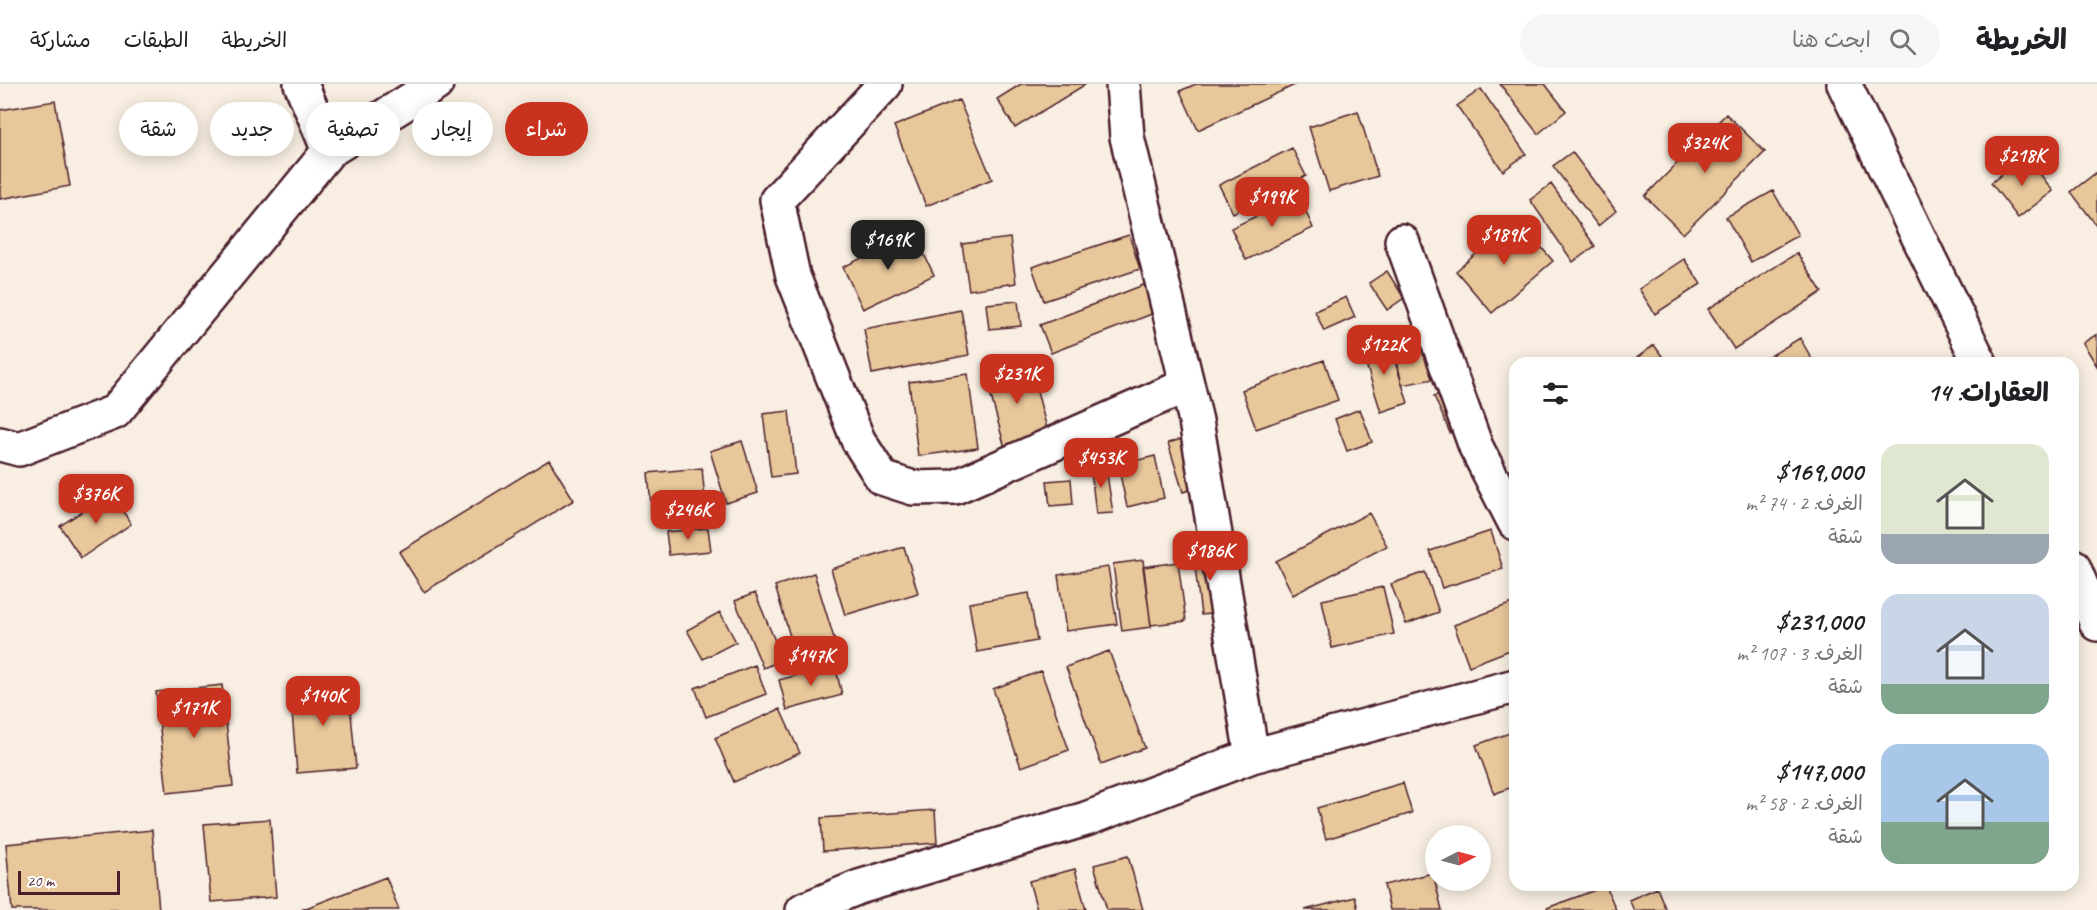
<!DOCTYPE html>
<html lang="ar">
<head>
<meta charset="utf-8">
<style>
	:root { --surface:#fff; --page:#f6f6f6; --text:#202124; --muted:#757577; --line:#e0e0e0; --accent:#c8321e }
	body { margin:0; font-family:Caveat,"Playpen Sans Arabic",sans-serif; background:var(--page); color:var(--text); direction:rtl; height:100vh; display:flex; flex-direction:column; font-size:22px; white-space:nowrap }
	* { box-sizing:border-box; margin:0 }
	p { font-size:20px; color:var(--muted) }
	.icon { flex:none; width:33px; height:33px; fill:none; stroke:currentColor; stroke-width:2; stroke-linecap:round; stroke-linejoin:round }
	.map { position:relative; flex:1; overflow:hidden; direction:ltr }
	.panel { position:absolute; left:1509px; top:273px; width:570px; height:534px; display:flex; flex-direction:column; background:var(--surface); border-radius:18px; box-shadow:0 3px 15px #0003; direction:rtl }
	.panel>* { flex:none }
	.guide { position:absolute; left:18px; top:18px; width:570px; height:54px; direction:rtl; display:flex; gap:12px }
	.needle { width:39px; rotate:84deg }
	.controls { position:absolute; left:1425px; top:741px; display:grid; gap:12px }
	.controls a { display:grid; place-items:center; width:66px; height:66px; border-radius:50%; background:var(--surface); box-shadow:0 3px 15px #0003; font-size:30px }
	.scale { position:absolute; left:18px; bottom:15px; width:102px; box-sizing:border-box; padding-left:6px; border:3px solid #4a1f2b; border-top:0; font-size:16px; line-height:21px; white-space:nowrap; color:#4a1f2b; -webkit-text-stroke:4px #fff; paint-order:stroke }
	.price { position:absolute; translate:-50% -51px; padding:0 14px; border-radius:12px; background:var(--accent); color:#fff; font-size:20px; line-height:39px; filter:drop-shadow(0 2px 3px #0008) }
	.price::after { content:''; position:absolute; left:50%; top:36px; width:18px; height:14px; margin-left:-9px; background:inherit; clip-path:polygon(0 0,100% 0,50% 100%) }
	.price.current { background:#222; color:#fff }
	ul { padding:0; list-style:none }
	li { display:flex; align-items:center; gap:18px; height:150px; padding:0 30px }
	li span { display:grid; place-items:center; flex:none; width:168px; height:120px; border-radius:18px; color:#555 }
	li>.icon { margin-inline-start:auto }
	span .icon { width:72px; height:72px; fill:#fffc; stroke-width:1 }
	li b { font-size:26px }
	h2 { display:flex; justify-content:space-between; align-items:center; height:72px; padding:0 30px; font-size:26px }
	.tag { padding:0 21px; border-radius:27px; background:var(--surface); box-shadow:0 3px 15px #0003; font-size:21px; line-height:54px }
	.tag.current { background:var(--accent); color:#fff }
	header { display:flex; align-items:center; gap:36px; box-sizing:border-box; height:84px; padding:0 30px; background:var(--surface); border-bottom:2px solid var(--line) }
	header strong { font-size:28px }
	nav { display:flex; gap:33px; margin-inline-start:auto; font-size:21px }
	.search { width:420px; height:54px; background:var(--page); display:flex; align-items:center; gap:15px; box-sizing:border-box; padding:0 21px; border-radius:33px; color:var(--muted); font-size:22px }
	.map>svg:first-child { display:block }
	.building { fill:#e8c79a; stroke:#4a1f2b; stroke-width:1.5 }
	.lines { fill:none; stroke-linecap:round; stroke-linejoin:round }
	.minor-casing { stroke:#4a1f2b; stroke-width:38 }
	.minor { stroke:#fff; stroke-width:33 }
</style>
</head>
<body>
<header>
<strong>الخريطة</strong>
<div class="search"><svg class="icon" aria-label="search" viewBox="0 0 24 24"><circle cx="10" cy="10" r="6"/><path d="M15 15l6 6"/></svg>ابحث هنا</div>
<nav><a>الخريطة</a><a>الطبقات</a><a>مشاركة</a></nav>
</header>
<div class="map">
<svg width="2097" height="826" viewBox="0 0 2097 826">
	<rect width="100%" height="100%" fill="#f8eee1"/>
	<filter id="ink" filterUnits="userSpaceOnUse"><feTurbulence type="fractalNoise" baseFrequency=".0167" numOctaves="2"/><feDisplacementMap in="SourceGraphic" scale="12" xChannelSelector="R" yChannelSelector="G"/><feConvolveMatrix kernelMatrix="1 2 1 2 8 2 1 2 1" color-interpolation-filters="sRGB"/></filter>
	<g filter="url(#ink)">
		<path class="building" d="M1021,0H1086L1015,44L997,15Z
			M1196,0H1297L1198,46L1180,7Z
			M1500,0H1545L1566,27L1538,50Z
			M1481,5L1526,70L1503,87L1457,22Z
			M959,16L992,95L926,122L894,42Z
			M55,17L70,102L0,115V26Z
			M1358,27L1378,92L1329,107L1309,43Z
			M1726,30L1765,68L1683,150L1645,112Z
			M1292,64L1306,92L1233,129L1219,101Z
			M1572,68L1616,127L1598,142L1553,82Z
			M2026,71L2053,107L2018,134L1991,99Z
			M2097,88V142L2071,108Z
			M1551,100L1595,162L1573,178L1530,116Z
			M1773,107L1798,151L1751,178L1726,133Z
			M1299,112L1313,144L1246,176L1231,144Z
			M1517,135L1553,177L1492,229L1456,187Z
			M914,149L934,191L863,225L843,183Z
			M1129,151L1140,185L1044,217L1032,183Z
			M1010,154L1016,199L969,206L962,160Z
			M1797,169L1822,208L1734,265L1708,225Z
			M1684,175L1701,200L1655,230L1639,205Z
			M1387,187L1404,214L1387,226L1369,199Z
			M1164,193L1175,221L1051,269L1040,241Z
			M1346,213L1355,233L1324,247L1315,227Z
			M1018,217L1021,242L989,245L986,220Z
			M961,226L969,271L872,290L864,245Z
			M2097,250V282L2083,259Z
			M1800,254L1814,279H1759Z
			M1388,255L1408,319L1381,328L1361,264Z
			M1654,261L1667,279H1630Z
			M1428,265L1434,295L1402,301L1396,272Z
			M1324,276L1338,316L1256,345L1242,306Z
			M1029,278L1049,352L1005,364L985,290Z
			M968,290L978,364L918,372L909,298Z
			M1456,303L1472,340L1450,349L1434,312Z
			M1360,325L1372,358L1347,367L1335,335Z
			M789,327L796,390L771,393L763,330Z
			M1192,352L1206,401L1183,408L1168,359Z
			M742,357L758,409L726,419L710,367Z
			M1155,372L1164,414L1127,423L1118,381Z
			M549,376L574,416L424,508L399,468Z
			M1105,378L1113,429L1096,430L1090,379Z
			M702,384L706,426L652,431L648,389Z
			M1071,395L1073,420L1050,422L1047,397Z
			M111,408L131,440L81,474L60,442Z
			M1369,429L1387,462L1293,511L1276,477Z
			M708,444L711,467L669,471L666,448Z
			M1491,447L1503,485L1442,504L1430,467Z
			M904,463L918,509L845,531L831,485Z
			M1219,464L1228,528L1201,531L1193,467Z
			M1143,476L1151,543L1122,547L1113,480Z
			M1178,478L1186,537L1151,541L1143,483Z
			M1108,483L1117,540L1066,547L1058,491Z
			M1425,488L1439,528L1406,540L1391,500Z
			M814,489L837,564L797,576L775,502Z
			M1383,503L1394,550L1332,564L1322,516Z
			M755,509L783,576L763,584L735,517Z
			M1029,509L1037,557L977,568L969,519Z
			M1515,518V564L1469,582L1454,541Z
			M720,528L736,558L703,575L687,546Z
			M1109,567L1145,664L1101,680L1066,583Z
			M755,581L766,610L706,633L695,604Z
			M835,581L842,611L787,626L779,596Z
			M1041,587L1069,666L1021,683L993,605Z
			M348,597L356,684L297,689L290,603Z
			M222,601L233,702L167,709L156,608Z
			M780,625L800,669L734,698L715,654Z
			M1515,647V702L1494,710L1476,661Z
			M1403,699L1412,729L1326,755L1317,724Z
			M935,726L937,759L823,767L821,734Z
			M270,735L276,813L211,818L204,740Z
			M152,746L159,826H12L6,760Z
			M1128,772L1143,826H1107L1094,781Z
			M1075,785L1086,826H1037L1029,797Z
			M1433,789L1442,826H1390L1384,801Z
			M386,793L399,826H301Z
			M1606,802L1616,826H1548L1547,824Z
			M1657,804L1666,826H1634L1629,816Z
			M1355,813L1358,826H1305Z"/>
		<g class="lines">
			<g class="minor-casing">
				<path id="minor" d="M301,0L329,67
					M885,0L777,116L793,192L858,356L882,394L913,404L955,403L1187,301
					M1123,0L1127,53L1196,337L1252,672
					M1844,0L1980,279
					M1402,157L1476,363L1515,439
					M0,360L19,365L115,328L329,67L436,0
					M2073,482L2097,540
					M803,826L859,803L1086,735L1252,672L1515,602"/>
			</g>
			<use href="#minor" class="minor"/>
		</g>
	</g>
</svg>
<div class="controls">
<a><svg class="needle" viewBox="-14 -14 28 28"><path d="M0-13l5 13h-10z" fill="#e53935"/><path d="M0 13l5-13h-10z" fill="#757577"/></svg></a>
</div>
<div class="scale">20 m</div>
<b class="price" style="left:1705px;top:90px">$324K</b>
<b class="price" style="left:2022px;top:103px">$218K</b>
<b class="price" style="left:1272px;top:144px">$199K</b>
<b class="price" style="left:1504px;top:182px">$189K</b>
<b class="price current" style="left:888px;top:187px">$169K</b>
<b class="price" style="left:1384px;top:292px">$122K</b>
<b class="price" style="left:1017px;top:321px">$231K</b>
<b class="price" style="left:1101px;top:405px">$453K</b>
<b class="price" style="left:96px;top:441px">$376K</b>
<b class="price" style="left:688px;top:457px">$246K</b>
<b class="price" style="left:1210px;top:498px">$186K</b>
<b class="price" style="left:811px;top:603px">$147K</b>
<b class="price" style="left:323px;top:643px">$140K</b>
<b class="price" style="left:194px;top:655px">$171K</b>
<div class="guide">
<a class="tag current">شراء</a>
<a class="tag">إيجار</a>
<a class="tag">تصفية</a>
<a class="tag">جديد</a>
<a class="tag">شقة</a>
</div>
<section class="panel">
<h2>العقارات: 14<svg class="icon" aria-label="filters" viewBox="0 0 24 24"><path d="M4 7h16M4 17h16"/><circle cx="9" cy="7" r="2"/><circle cx="15" cy="17" r="2"/></svg></h2>
<ul>
<li><span style="background:linear-gradient(#dfe7d0 75%,#9aa5b1 0)"><svg class="icon" aria-label="home" viewBox="0 0 24 24"><path d="M3 11l9-7 9 7M6 9v11h12V9"/></svg></span><div><b>$169,000</b><p>الغرف: 2 · 74 m²</p><p>شقة</p></div></li>
<li><span style="background:linear-gradient(#c9d6e8 75%,#7fa58c 0)"><svg class="icon" aria-label="home" viewBox="0 0 24 24"><path d="M3 11l9-7 9 7M6 9v11h12V9"/></svg></span><div><b>$231,000</b><p>الغرف: 3 · 107 m²</p><p>شقة</p></div></li>
<li><span style="background:linear-gradient(#a9c7e8 65%,#7fa58c 0)"><svg class="icon" aria-label="home" viewBox="0 0 24 24"><path d="M3 11l9-7 9 7M6 9v11h12V9"/></svg></span><div><b>$147,000</b><p>الغرف: 2 · 58 m²</p><p>شقة</p></div></li>
</ul>
</section>
</div>
</body>
</html>
